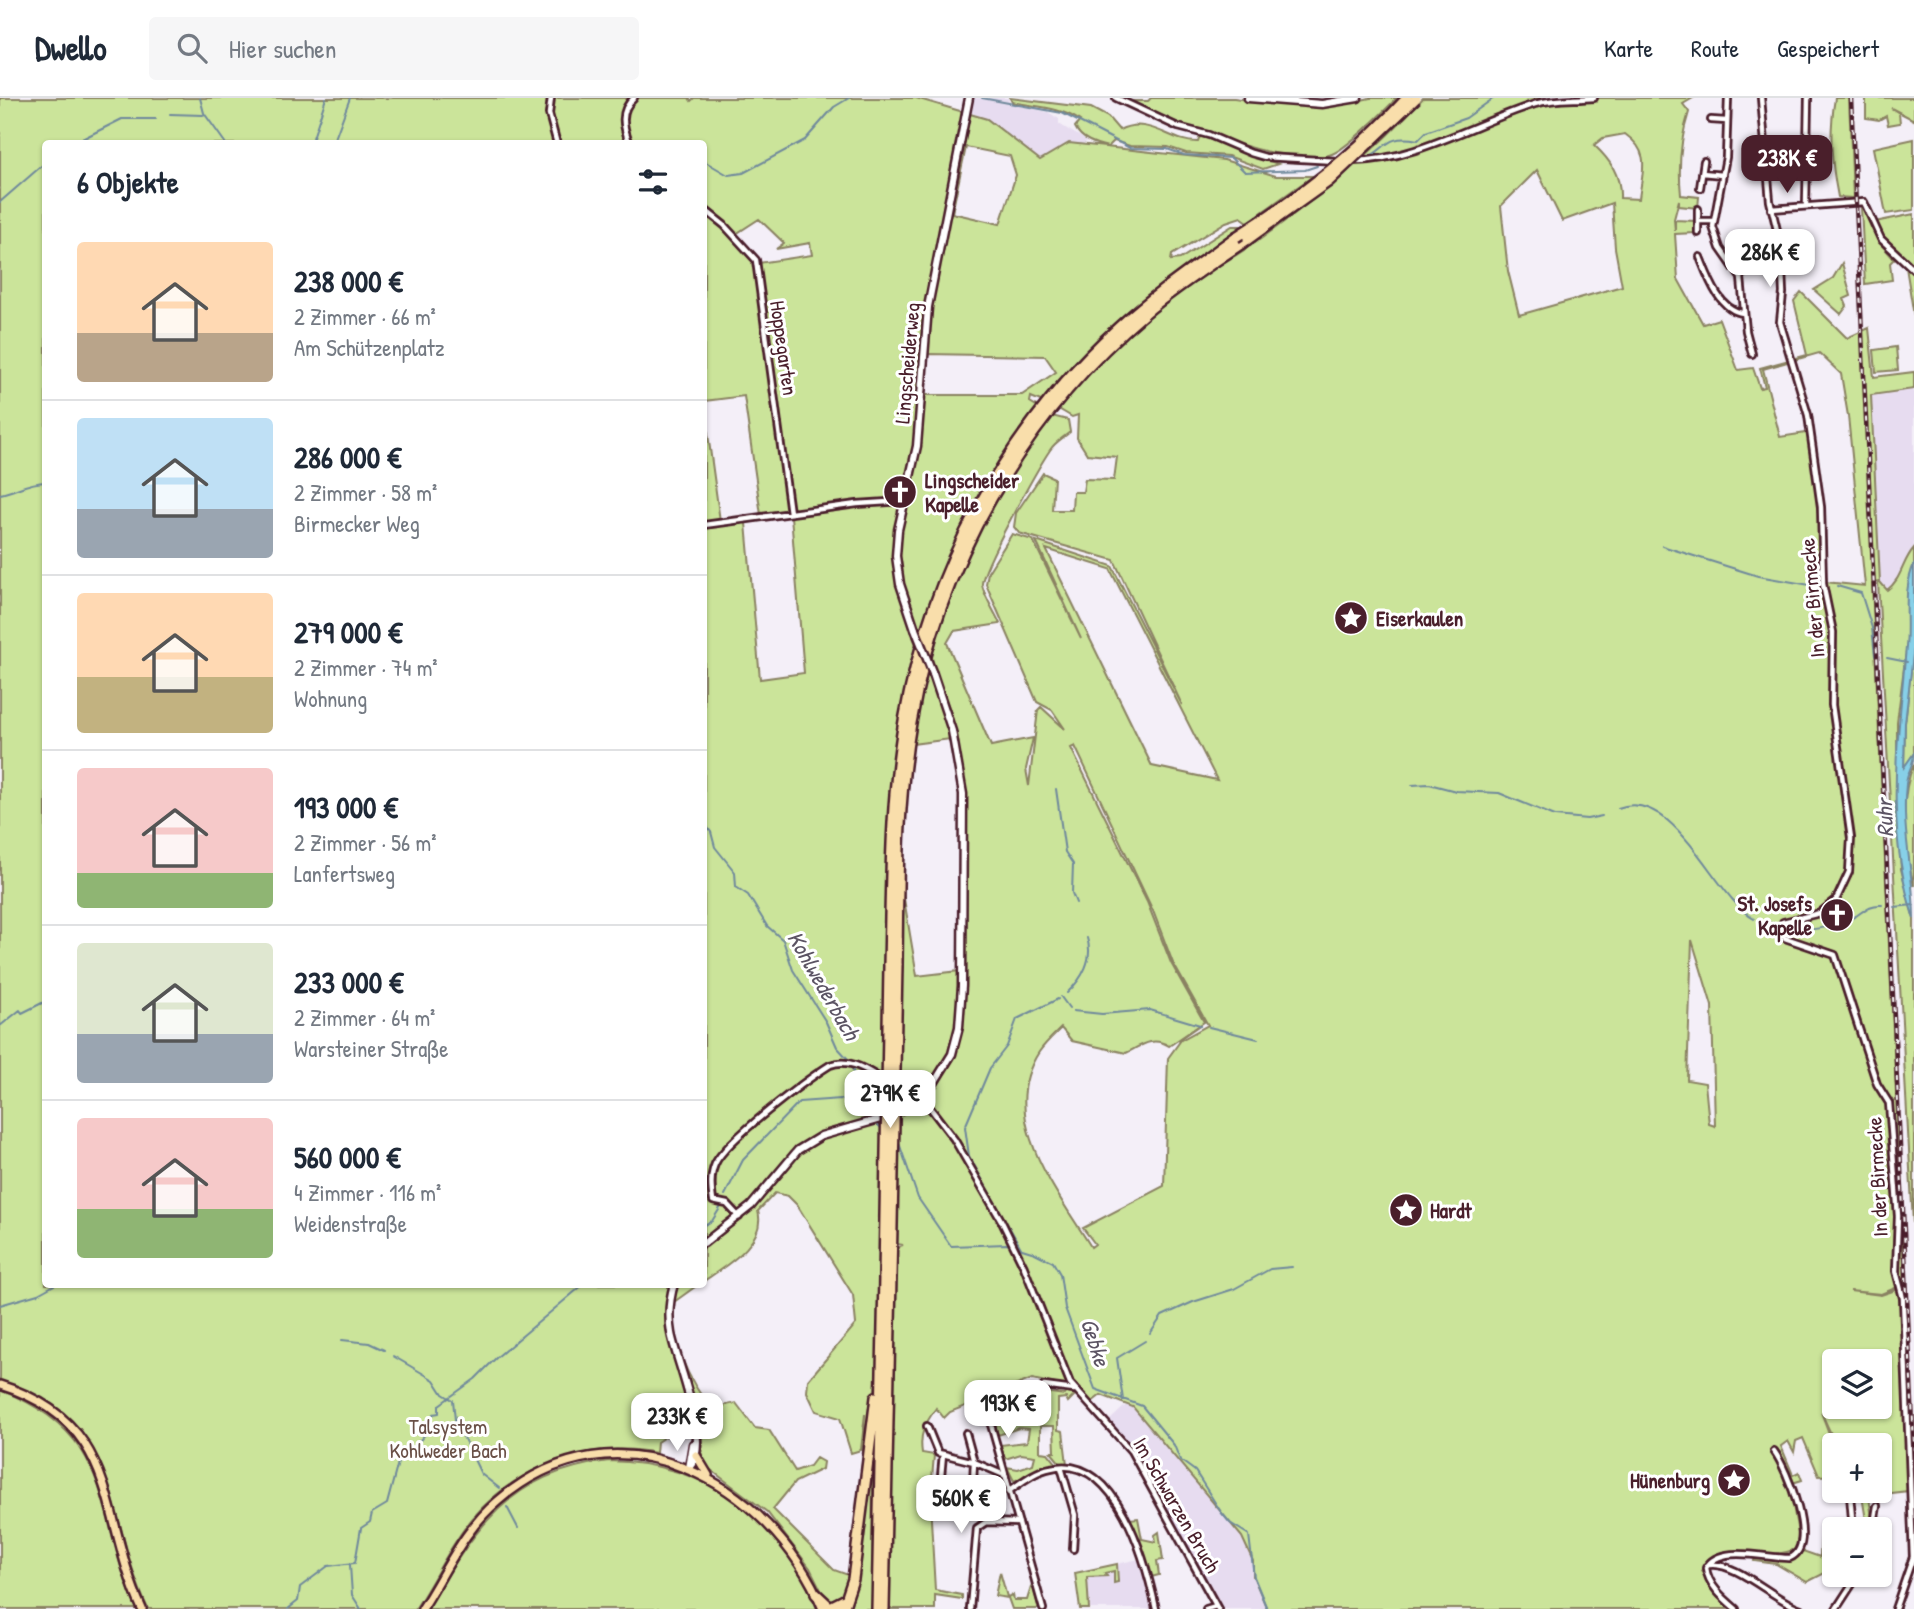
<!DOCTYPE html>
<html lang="de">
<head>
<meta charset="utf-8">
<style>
	:root { --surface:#fff; --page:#f6f6f7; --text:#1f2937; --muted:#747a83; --line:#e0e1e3; --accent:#4a1f2b }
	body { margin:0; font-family:"Patrick Hand",sans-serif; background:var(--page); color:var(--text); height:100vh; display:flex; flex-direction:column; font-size:26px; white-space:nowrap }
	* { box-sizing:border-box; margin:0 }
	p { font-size:23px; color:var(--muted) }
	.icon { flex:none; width:38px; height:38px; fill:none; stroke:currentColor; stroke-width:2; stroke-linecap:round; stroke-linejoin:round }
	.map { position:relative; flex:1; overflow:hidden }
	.drawer { position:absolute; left:42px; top:42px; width:665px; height:1148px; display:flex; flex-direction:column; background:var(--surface); border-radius:7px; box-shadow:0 2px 5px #0004 }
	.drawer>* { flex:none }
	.controls { position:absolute; left:1822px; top:1251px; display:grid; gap:14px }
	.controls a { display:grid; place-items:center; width:70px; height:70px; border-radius:7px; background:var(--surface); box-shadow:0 2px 5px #0004; font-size:35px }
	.price { position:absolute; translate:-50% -60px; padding:0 16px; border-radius:14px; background:#fff; color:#222; font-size:23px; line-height:46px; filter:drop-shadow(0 2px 4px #0008) }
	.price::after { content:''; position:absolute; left:50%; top:42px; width:21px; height:16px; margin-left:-10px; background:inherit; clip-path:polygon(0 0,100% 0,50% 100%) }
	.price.current { background:var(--accent); color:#fff }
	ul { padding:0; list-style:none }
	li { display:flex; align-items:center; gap:21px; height:175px; padding:0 35px }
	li+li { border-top:2px solid var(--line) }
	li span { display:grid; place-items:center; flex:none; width:196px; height:140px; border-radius:7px; color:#555 }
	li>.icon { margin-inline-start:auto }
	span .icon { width:84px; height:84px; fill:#fffc; stroke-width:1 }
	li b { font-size:30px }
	h2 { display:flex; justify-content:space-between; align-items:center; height:84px; padding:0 35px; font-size:30px }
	header { display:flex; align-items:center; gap:42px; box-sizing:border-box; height:98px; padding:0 35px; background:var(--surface); border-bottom:2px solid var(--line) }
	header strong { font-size:33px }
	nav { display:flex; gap:38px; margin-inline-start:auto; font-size:24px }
	.search { width:490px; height:63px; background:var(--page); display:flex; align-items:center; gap:18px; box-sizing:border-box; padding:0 24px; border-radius:7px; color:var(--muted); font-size:26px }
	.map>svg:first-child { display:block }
	.built { fill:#e7dcf0 }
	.green { fill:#cbe49a; stroke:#8a8262; stroke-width:2; fill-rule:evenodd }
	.water { fill:#87d0e8; stroke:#6f899c; stroke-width:2 }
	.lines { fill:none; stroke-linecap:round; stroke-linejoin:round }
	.stream { stroke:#6f899c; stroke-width:2 }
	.street-casing { stroke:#4a1f2b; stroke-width:10 }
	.secondary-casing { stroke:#4a1f2b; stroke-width:11 }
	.primary-casing { stroke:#4a1f2b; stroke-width:12 }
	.highway-casing { stroke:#4a1f2b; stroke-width:14 }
	.street { stroke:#fff; stroke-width:4.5 }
	.secondary { stroke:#fff; stroke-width:6 }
	.primary { stroke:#f9deab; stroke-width:7 }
	.highway { stroke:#f9deab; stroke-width:9 }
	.rail-casing { stroke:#4a1f2b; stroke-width:4.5 }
	.rail { stroke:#fff; stroke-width:2; stroke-dasharray:5; stroke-linecap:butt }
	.secondary-bridge-casing { stroke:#4a1f2b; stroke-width:11; stroke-linecap:butt }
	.highway-bridge-casing { stroke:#4a1f2b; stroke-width:14; stroke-linecap:butt }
	.secondary-bridge { stroke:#fff; stroke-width:6 }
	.highway-bridge { stroke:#f9deab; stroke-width:9 }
	.labels { text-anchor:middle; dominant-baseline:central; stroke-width:6; stroke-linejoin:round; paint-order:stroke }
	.street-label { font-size:21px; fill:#4a1f2b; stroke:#fff }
	.poi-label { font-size:21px; font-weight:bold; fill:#4a1f2b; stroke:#fff; text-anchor:start }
	.park-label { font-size:21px; fill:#6a5047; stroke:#fff }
	.water-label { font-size:23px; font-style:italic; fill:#5c5464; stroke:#fff }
</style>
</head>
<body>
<header>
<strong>Dwello</strong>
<div class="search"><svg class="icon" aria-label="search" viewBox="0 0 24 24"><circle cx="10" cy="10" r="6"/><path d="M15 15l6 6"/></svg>Hier suchen</div>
<nav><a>Karte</a><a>Route</a><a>Gespeichert</a></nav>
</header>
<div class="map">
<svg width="1914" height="1511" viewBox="0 0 1914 1511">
	<rect width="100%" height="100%" fill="#f4eff8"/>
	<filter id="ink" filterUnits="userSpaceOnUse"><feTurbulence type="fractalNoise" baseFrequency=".0143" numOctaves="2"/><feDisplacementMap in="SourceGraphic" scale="14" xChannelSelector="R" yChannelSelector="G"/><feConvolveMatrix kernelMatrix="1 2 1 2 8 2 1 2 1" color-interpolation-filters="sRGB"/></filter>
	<g filter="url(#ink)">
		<path class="built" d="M974,0H1008L1010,6L1048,14L1059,21V26L1087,43L1081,48L1069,46L1040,62L987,21L972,15Z
			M1914,291V450L1899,480L1887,492L1880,484L1871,296Z
			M1126,1307L1133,1309L1157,1334L1242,1439L1253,1463V1478L1267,1511H1220L1146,1372L1109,1323Z
			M1139,1461L1152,1511H1087L1081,1474Z"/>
		<path class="green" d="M0,0H689L691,3L694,0H916L987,21L1040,62L1069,45L1224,62L1276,78H1313L1248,124L1241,119L1226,124L1172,157L1171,162L1180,161L1232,128H1244C1170,177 1100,235 1043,304L1031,299L1030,304L1038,309C989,378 947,453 921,535L916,525L913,539L917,549L896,644L888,759L882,1148L877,1276L852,1472L846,1497L837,1506L827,1504L810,1470L767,1414L703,1366C699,1351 705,1327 700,1320L690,1322L657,1344L656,1355C589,1341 516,1369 472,1421C449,1448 435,1482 415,1511H148C103,1414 126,1323 0,1283ZM46,46H704V303L744,298L761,417L720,423L704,307V1183C725,1168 767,1145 758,1113L775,1095L788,1098L797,1107L853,1197L856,1226L808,1282L807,1294L816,1313L840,1320L851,1355L861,1352L865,1316L863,1357L848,1477L834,1472L773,1411L795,1384L822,1371L823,1364L816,1360L810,1368L795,1373L769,1332L755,1330L736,1305L711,1310C691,1287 665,1235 674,1204L699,1186H46ZM966,49L1010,58L1016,77L1000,126L952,115ZM759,121L784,145L776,151L810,145L812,157L759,165L753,154L736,136ZM927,256L1045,258L1056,274L1022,297H925ZM791,418L804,575L760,581L746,425Z
			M1010,0L1091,10L1108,19L1119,32C1150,17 1170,45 1198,44L1200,38L1278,66L1263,71L1228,58L1186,55L1168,49L1130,48L1114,43L1108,49C1095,46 1081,42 1075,29L1080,23C1061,9 1035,9 1012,4Z
			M1151,0H1234L1283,7L1335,8L1370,0H1397C1384,13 1348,50 1332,56C1290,73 1166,21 1125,3H1148Z
			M1423,0H1693L1683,6L1689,14C1680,42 1678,67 1681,97L1699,99L1698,110L1679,108V102L1674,121L1675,133V122L1696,123L1695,135L1675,136L1678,181L1703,226L1719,221L1738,272L1753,270L1760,290L1765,289L1760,270L1807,257L1794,203L1801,194L1847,240L1869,230L1874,279L1914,274V291L1871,297L1880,484L1887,492C1902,481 1902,463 1914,450V518L1912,492L1907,494V546L1897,624V713L1901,771L1914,821V1144L1878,484L1872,486L1905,1186L1881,1196L1850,1193L1881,1197L1899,1191L1902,1199L1908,1393L1864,1398H1869L1872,1422H1866L1862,1398L1852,1399V1393H1880V1348L1836,1347L1821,1314L1834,1349V1377L1819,1378L1803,1340L1796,1343L1794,1354L1788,1343L1781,1348L1793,1377L1799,1374L1802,1382L1789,1386L1799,1440L1798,1450C1773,1463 1738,1451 1711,1459L1701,1473L1718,1498L1733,1511H1267L1253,1478V1463L1242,1439L1133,1309L1101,1297L1092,1304L1075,1287L1065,1288L1032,1281L950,1314L944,1320L936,1310C925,1326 919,1335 922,1355L934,1357L930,1404L935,1492L962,1497V1501L935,1497V1511H889L888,1443L897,1149L903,1147L897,1146L903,795L917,878L959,873L960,762H966C966,713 964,667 952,619C947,600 934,579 932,559C931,548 938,533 942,523C965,455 1002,371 1052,318L1068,322L1070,334C1063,340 1055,344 1050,352C1039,368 980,473 982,487C985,500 995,514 1000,526L954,533L947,545L991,648L1033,640L1026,671L1029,688L1038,612L1041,609L1065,631L1052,612L1037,604L986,486L988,474L1012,436L1033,442L1081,541L1036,443L1112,468L1182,607L1114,462L1019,435L1014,429L1016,415L1043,375L1054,380L1052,412H1072L1073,394H1083L1085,381L1114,382L1117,359L1087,356L1077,340L1078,317L1072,319L1057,310C1094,268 1135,226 1181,192C1207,173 1236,159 1262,140C1320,97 1375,54 1423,0ZM1625,36C1652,55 1642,73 1639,101L1620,100C1621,77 1610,62 1594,47L1603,40ZM1537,72L1562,123L1612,105L1615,150L1622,188L1519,217L1508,173L1501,108ZM1819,255L1841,276L1848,318L1865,488L1825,484L1824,418L1813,334L1780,339L1763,271ZM1046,451L1110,471L1217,682L1152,668ZM1075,648L1153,813L1173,865L1208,927L1181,942L1168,960L1164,1088L1083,1130L1095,1146L1091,1149C1057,1093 996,1020 1039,954C1045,945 1054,937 1061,930L1072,943L1126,955C1142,947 1153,938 1169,948L1204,924L1171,865L1147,804L1071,650ZM1692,842L1712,908L1715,1028L1709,1026L1705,985L1687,982ZM1834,1264H1880V1309H1834Z
			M1835,0H1849L1853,100L1838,99C1831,64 1829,35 1835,0Z
			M1866,0H1914V22L1891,10L1899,15L1900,25L1888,27L1886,18L1879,22L1866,20Z
			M1914,41V112L1886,116L1873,50Z
			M1861,110H1864L1879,144L1894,161L1890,165L1892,182L1865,186Z
			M1914,116V218L1905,163L1892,152L1875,124Z
			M1842,165L1851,198L1844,201L1847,208L1841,216L1814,192L1833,180Z
			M1896,249L1898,272L1876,274L1874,252Z
			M1914,545V655L1904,671L1905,625Z
			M927,571L951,641L912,646Z
			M1914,666V788C1905,752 1898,700 1914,666Z
			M0,1292C119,1337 93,1417 137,1511H0Z
			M1044,1294L1064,1297L1066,1294L1075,1297L1068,1304L1066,1300L1058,1301V1332L1063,1333L1067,1366L1060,1365L1051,1354H1055L1054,1328H1040V1354L1048,1355L1056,1365L1014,1383L1007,1369L1018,1371L1033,1366L1035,1358L1021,1356L1005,1361L1000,1347L1027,1344L1029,1331L1019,1330L998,1337L995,1325L1021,1320V1311L1012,1307L996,1311L994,1304L1013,1295V1299H1020V1305H1041Z
			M873,1338L872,1511H846Z
			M609,1363C707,1365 782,1420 817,1511H427C474,1432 509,1374 609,1363Z
			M1138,1420L1142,1441L1156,1444L1155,1437L1159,1434L1163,1462L1157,1463L1159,1477L1151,1479L1129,1421Z
			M1821,1438H1834V1463L1823,1476L1807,1484L1776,1466L1754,1463L1755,1459L1789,1462L1803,1453L1820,1459Z
			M1117,1466L1118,1484L1114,1485V1473L1105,1475L1107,1478L1087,1479L1089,1511H1080L1075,1475Z
			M1000,1474L1007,1499L1013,1497L1014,1502H1027L1032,1486L1039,1511H1012L1008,1500L995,1498Z"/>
		<path class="water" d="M1914,466V548L1905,625L1904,669L1914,655C1914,667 1907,674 1906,686C1901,731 1914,776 1914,821C1884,729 1898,643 1906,549C1909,519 1902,494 1914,466Z"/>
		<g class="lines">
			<path class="stream" d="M200,0L204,15L226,46
				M982,0L1062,15L1130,50L1167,51L1184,57L1231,60L1245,74L1305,72L1317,68
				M170,16L203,17
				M72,46L122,21H156
				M311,46L326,0
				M333,46L350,0
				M1334,60L1342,58
				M1362,60C1388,55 1381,35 1418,42L1426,34L1466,20L1494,0
				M704,63L728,77L743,75L805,42L834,9L849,0
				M0,104L46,64
				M0,396C16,393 28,384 46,384
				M1662,448L1758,478L1810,487
				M1837,488L1861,495L1872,530L1875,558
				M1887,560L1907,564
				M1412,687L1429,686L1456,693L1499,695L1555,718L1587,721L1602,718
				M1056,691L1065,754L1073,766L1072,795L1076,805
				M1618,710C1674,688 1715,799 1754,821
				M704,725L711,734L715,749L735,774L736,789L748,797L767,828L783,842L793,872L826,924L837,949L848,961
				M1894,809L1914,807
				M1759,822L1775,826
				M1789,830C1810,835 1837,828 1856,818C1865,812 1870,806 1882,807
				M1067,895C1082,881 1094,861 1087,840
				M1061,899L1069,910
				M1073,913L1102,916L1150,912L1200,927
				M0,928L20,912L22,915L46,903
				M1209,929L1258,941
				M852,970L861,998L873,1017
				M878,1027L884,1033
				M899,1045L918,1100L951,1148L1006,1146L1035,1155L1053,1164L1060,1176L1065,1210L1095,1291L1142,1308L1174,1347L1180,1362L1195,1373L1221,1414L1230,1425L1249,1437L1254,1479L1267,1511
				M725,1097L743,1062L799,1004L841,1001L870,1011
				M704,1127L712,1123L722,1107
				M1021,1150L969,1058L965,1029L990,970L1007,948L1017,921L1058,901
				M0,1207L38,1196L56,1186
				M1150,1236L1162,1218L1193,1204L1234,1191L1270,1171L1292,1169
				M342,1242L369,1245L384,1252
				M393,1258L434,1282L443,1296L451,1301
				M453,1302L455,1322L481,1376L499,1390
				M1123,1302L1117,1260L1145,1243
				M507,1409L518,1430
				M350,1467L352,1497L361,1511
				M288,1511L298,1503L300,1489L328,1468L355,1465L361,1430L370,1424L372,1415L387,1406L400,1357L402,1354H410L426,1335L433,1316L439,1315V1307L475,1281L497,1259L584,1186"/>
			<g class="street-casing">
				<path id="street" d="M551,0L549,16L557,46
					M1116,0L1178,29L1209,37L1251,55L1265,59L1337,63
					M1728,0L1726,59L1713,129L1720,150L1741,180L1746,233L1752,256
					M1761,0L1770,103L1781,149L1783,195L1780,224L1808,317L1821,409L1823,486L1833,534L1832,607L1851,740L1849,774L1836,802L1820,815L1783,824L1779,834L1785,840L1835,857L1877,986L1889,1005L1898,1118L1896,1173L1903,1200L1913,1459L1895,1511
					M1711,22L1726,23
					M630,46C623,29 619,13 634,0
					M1353,63C1414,63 1477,24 1535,6C1555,0 1573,2 1594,0
					M1702,75L1723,77
					M1700,90L1704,63
					M1806,107L1808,0
					M704,111L724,127L756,162L790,415
					M1698,111V123
					M1771,111L1864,104L1881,141L1914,172
					M1698,135V123H1714
					M1700,159C1708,179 1719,212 1743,215
					M704,427L857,406L904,403
					M894,988L911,999
					M921,998L954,1041L1001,1122L1024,1169L1070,1285L1131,1353L1218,1511
					M739,1119L727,1106L713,1103C711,1090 710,1078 715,1066C725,1043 806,982 830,967C851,959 869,974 887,984
					M1044,1288L1074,1292
					M984,1302L1043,1511
					M927,1328L938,1355L943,1356
					M966,1335L974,1364L973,1385
					M1061,1369L1075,1417L1073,1451
					M1009,1393C1022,1384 1035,1373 1051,1370C1117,1355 1146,1464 1156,1511
					M1850,1397L1853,1432
					M939,1400L943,1356L974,1364L1004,1377
					M1873,1432L1877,1408
					M1709,1467C1736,1463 1774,1502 1801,1511
					M970,1511L977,1430L986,1424L1019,1425
					M1206,1511L1216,1508
					M1736,1511C1723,1500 1708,1487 1706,1470C1720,1445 1767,1461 1790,1460C1819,1448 1787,1371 1774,1353
					M1836,1511L1858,1477"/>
			</g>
			<g class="secondary-casing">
				<path id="secondary" d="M1248,0L1322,6L1358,0
					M915,531L900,486L896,458L898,432L917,348L928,209L969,0
					M704,1145L751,1108L798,1052L821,1038L887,1019L910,1007L934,985L952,956L959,929L962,888L963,696L952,633L933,576
					M674,1186C669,1203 668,1218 671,1235C676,1264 713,1346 689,1370
					M689,1370L693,1346"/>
			</g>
			<g class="primary-casing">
				<path id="primary" d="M0,1287C122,1325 99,1418 142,1511
					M696,1357L708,1377
					M422,1511C446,1474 463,1432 498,1403C617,1300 770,1383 823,1511"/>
			</g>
			<g class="highway-casing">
				<path id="highway" d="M889,867C891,786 890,704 904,623C930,473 1006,332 1118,230C1155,196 1196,168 1236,139
					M897,867C898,787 897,705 911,625C938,466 1022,319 1145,215C1177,188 1213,165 1248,141
					M816,1496L830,1509L844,1502
					M843,1511L853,1481L876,1299
					M877,1511L884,1179
					M884,1511L891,1179"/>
			</g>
			<use href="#street" class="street"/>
			<use href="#secondary" class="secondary"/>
			<use href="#primary" class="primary"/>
			<use href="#highway" class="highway"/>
			<g class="rail-casing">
				<path id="rail" d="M1851,0L1914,1347"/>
			</g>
			<use href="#rail" class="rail"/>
			<g class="secondary-bridge-casing">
				<path id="secondary-bridge" d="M915,531L933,576"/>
			</g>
			<g class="highway-bridge-casing">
				<path id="highway-bridge" d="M1236,139C1299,100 1357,55 1407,0
					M1248,141L1329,83L1416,0
					M884,1179L889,867
					M891,1179L897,867"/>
			</g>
			<use href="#secondary-bridge" class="secondary-bridge"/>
			<use href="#highway-bridge" class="highway-bridge"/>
		</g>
	</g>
	<defs>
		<g id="church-disc" transform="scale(1.75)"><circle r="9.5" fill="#4a1f2b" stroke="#fff"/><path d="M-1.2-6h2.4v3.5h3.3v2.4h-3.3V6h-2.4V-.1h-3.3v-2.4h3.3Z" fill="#fff"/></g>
		<g id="sight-disc" transform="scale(1.75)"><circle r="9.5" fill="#4a1f2b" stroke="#fff"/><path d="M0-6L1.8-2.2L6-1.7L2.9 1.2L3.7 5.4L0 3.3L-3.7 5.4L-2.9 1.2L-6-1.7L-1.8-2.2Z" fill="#fff"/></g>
	</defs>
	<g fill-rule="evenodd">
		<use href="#church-disc" x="900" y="394"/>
		<use href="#sight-disc" x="1351" y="520"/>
		<use href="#church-disc" x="1837" y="817"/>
		<use href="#sight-disc" x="1406" y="1112"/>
		<use href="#sight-disc" x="1734" y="1382"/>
	</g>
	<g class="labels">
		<g class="street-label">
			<text transform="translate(784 250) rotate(82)">Hoppegarten</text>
			<text transform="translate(907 265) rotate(-85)">Lingscheiderweg</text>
			<text transform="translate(1812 500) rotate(-95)">In der Birmecke</text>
			<text transform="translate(1877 1079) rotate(-93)">In der Birmecke</text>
			<text transform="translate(1177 1407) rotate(60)">Im Schwarzen Bruch</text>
		</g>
		<g class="poi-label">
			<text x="925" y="382">Lingscheider<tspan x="925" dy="24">Kapelle</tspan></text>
			<text x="1376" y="520">Eiserkaulen</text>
			<text x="1812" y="805" text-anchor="end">St. Josefs<tspan x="1812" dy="24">Kapelle</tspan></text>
			<text x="1430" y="1112">Hardt</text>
			<text x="1710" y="1382" text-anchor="end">Hünenburg</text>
		</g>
		<g class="park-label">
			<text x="448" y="1328">Talsystem<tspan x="448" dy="24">Kohlweder Bach</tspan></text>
		</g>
		<g class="water-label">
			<text transform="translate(1884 720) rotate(-92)">Ruhr</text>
			<text transform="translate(824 887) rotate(60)">Kohlwederbach</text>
			<text transform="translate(1096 1244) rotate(72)">Gebke</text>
		</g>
	</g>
</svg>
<div class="controls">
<a><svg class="icon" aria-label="layers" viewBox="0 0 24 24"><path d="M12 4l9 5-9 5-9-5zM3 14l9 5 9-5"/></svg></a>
<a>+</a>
<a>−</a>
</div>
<b class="price current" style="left:1787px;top:97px">238K €</b>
<b class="price" style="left:1770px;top:191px">286K €</b>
<b class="price" style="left:890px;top:1032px">279K €</b>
<b class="price" style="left:1008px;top:1342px">193K €</b>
<b class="price" style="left:677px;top:1355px">233K €</b>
<b class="price" style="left:961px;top:1437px">560K €</b>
<section class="drawer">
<h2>6 Objekte<svg class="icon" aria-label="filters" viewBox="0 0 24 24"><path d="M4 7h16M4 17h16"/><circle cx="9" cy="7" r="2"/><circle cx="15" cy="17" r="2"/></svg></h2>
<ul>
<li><span style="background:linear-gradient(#ffd9b3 65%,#b9a48a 0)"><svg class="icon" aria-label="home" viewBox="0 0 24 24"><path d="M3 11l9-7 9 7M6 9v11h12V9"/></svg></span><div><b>238 000 €</b><p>2 Zimmer · 66 m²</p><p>Am Schützenplatz</p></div></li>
<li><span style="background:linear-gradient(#bfe0f5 65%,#9aa5b1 0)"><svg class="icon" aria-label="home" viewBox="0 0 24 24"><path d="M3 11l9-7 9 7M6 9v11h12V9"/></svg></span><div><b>286 000 €</b><p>2 Zimmer · 58 m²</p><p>Birmecker Weg</p></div></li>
<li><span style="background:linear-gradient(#ffd9b3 60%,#c2b280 0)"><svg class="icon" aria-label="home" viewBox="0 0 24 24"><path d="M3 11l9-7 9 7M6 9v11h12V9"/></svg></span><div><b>279 000 €</b><p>2 Zimmer · 74 m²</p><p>Wohnung</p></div></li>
<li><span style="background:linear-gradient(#f6c9c9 75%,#8fb573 0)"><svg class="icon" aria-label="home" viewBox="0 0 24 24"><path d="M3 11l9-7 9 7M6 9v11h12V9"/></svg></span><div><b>193 000 €</b><p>2 Zimmer · 56 m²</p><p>Lanfertsweg</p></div></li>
<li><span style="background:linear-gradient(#dfe7d0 65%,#9aa5b1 0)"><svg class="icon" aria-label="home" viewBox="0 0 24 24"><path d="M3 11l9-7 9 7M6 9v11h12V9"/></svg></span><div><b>233 000 €</b><p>2 Zimmer · 64 m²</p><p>Warsteiner Straße</p></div></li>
<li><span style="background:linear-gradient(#f6c9c9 65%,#8fb573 0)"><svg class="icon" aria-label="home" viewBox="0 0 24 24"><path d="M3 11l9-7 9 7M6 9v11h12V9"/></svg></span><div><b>560 000 €</b><p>4 Zimmer · 116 m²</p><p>Weidenstraße</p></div></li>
</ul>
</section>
</div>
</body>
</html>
